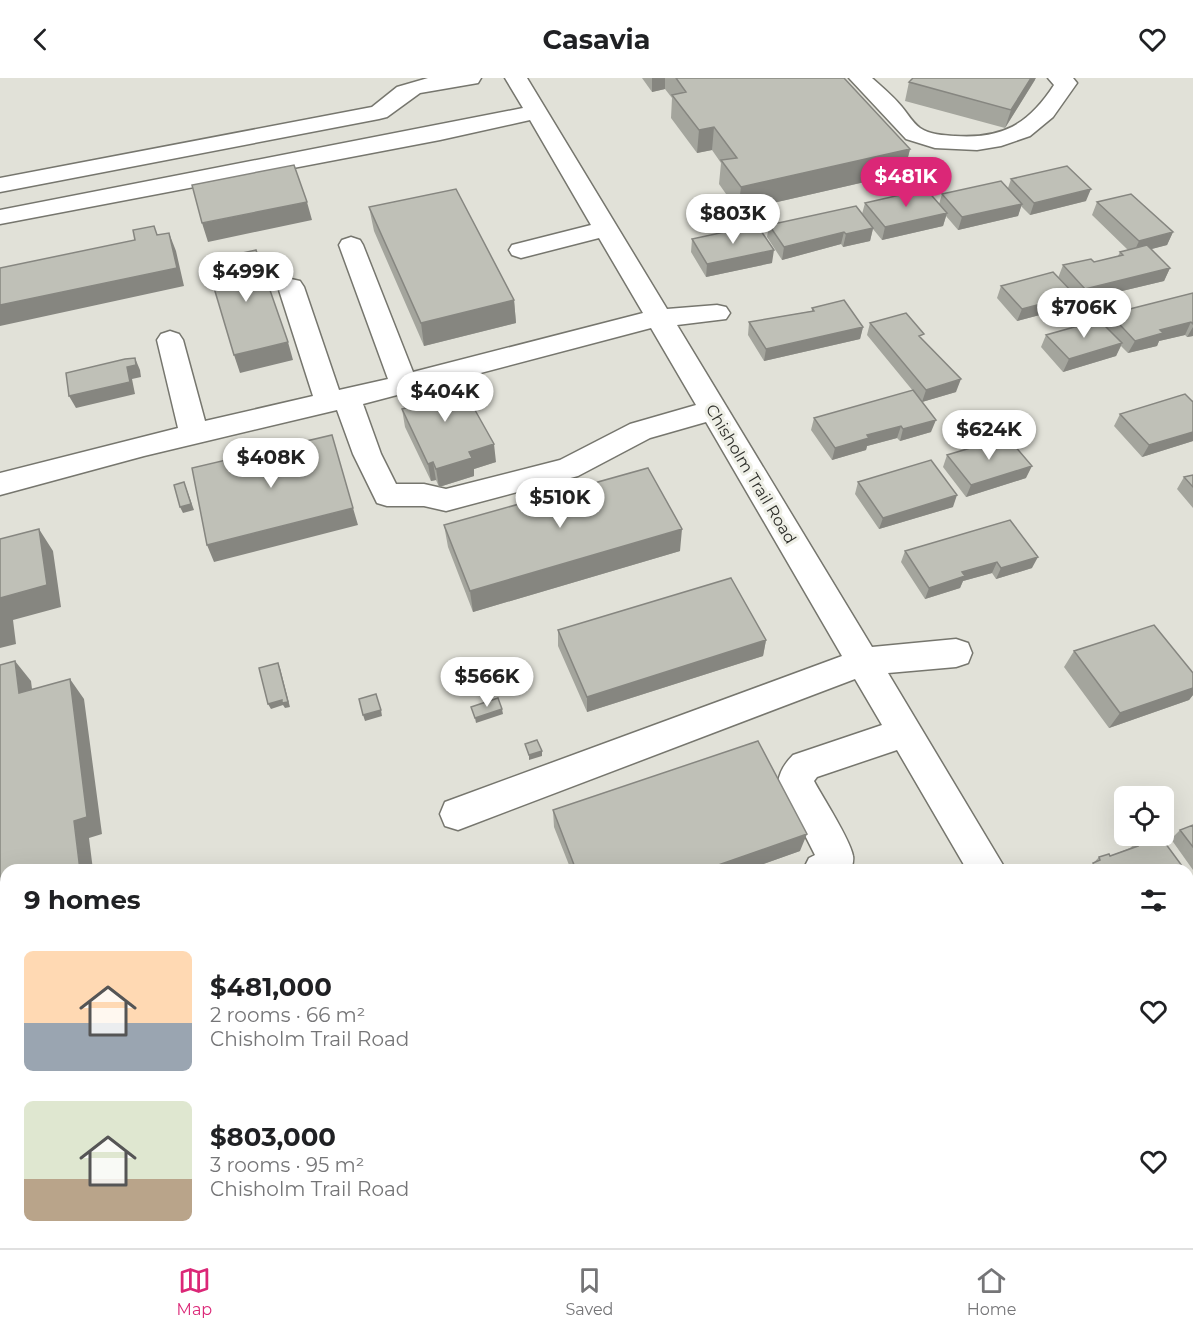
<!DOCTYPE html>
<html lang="en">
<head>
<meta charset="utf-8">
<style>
	:root { --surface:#fff; --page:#f2f2f2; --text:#202124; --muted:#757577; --line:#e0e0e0; --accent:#db2777 }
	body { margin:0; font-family:Montserrat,sans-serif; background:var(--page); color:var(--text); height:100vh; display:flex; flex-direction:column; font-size:22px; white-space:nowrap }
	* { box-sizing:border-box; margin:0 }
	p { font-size:20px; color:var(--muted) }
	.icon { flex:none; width:33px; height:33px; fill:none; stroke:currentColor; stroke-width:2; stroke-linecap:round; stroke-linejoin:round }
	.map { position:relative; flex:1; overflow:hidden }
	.drawer { position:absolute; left:0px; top:786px; width:1194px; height:384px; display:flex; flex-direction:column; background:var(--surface); border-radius:18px 18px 0 0; box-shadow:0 6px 24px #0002 }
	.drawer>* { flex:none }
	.buttons { position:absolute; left:1114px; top:708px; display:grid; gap:12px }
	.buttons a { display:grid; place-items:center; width:60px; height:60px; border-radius:9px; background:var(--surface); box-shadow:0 6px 24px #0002; font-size:30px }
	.price { position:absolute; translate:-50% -51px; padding:0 14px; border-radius:21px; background:#fff; color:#222; font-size:20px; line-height:39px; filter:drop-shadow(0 2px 3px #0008) }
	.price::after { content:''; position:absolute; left:50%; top:36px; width:18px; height:14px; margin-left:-9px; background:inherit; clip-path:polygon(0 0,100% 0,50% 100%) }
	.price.active { background:var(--accent); color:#fff }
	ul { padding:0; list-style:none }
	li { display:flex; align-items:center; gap:18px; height:150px; padding:0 24px }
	li span { display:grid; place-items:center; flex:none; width:168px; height:120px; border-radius:9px; color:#555 }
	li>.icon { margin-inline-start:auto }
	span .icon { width:72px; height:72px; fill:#fffc; stroke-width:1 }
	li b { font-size:26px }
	h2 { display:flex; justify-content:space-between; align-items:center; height:72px; padding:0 24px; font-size:26px }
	header { display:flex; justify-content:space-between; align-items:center; height:78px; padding:0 24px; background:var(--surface); font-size:27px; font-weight:700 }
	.tab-bar { display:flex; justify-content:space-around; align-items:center; height:84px; border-top:2px solid var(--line); background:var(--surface); font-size:16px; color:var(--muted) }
	.tab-bar a { display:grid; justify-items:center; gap:3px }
	.tab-bar .active { color:var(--accent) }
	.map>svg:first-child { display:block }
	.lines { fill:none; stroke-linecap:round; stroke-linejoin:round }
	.minor-casing { stroke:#76766e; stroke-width:3 }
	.minor { fill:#fff; fill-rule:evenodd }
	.wall { fill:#a4a59d }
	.shaded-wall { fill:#868680 }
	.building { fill:#bfc0b7; stroke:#868680; stroke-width:1.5 }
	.labels { text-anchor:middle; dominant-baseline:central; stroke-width:6; stroke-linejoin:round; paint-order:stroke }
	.street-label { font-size:16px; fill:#2e2f2b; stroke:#eeefe6 }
</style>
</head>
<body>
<header><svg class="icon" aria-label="back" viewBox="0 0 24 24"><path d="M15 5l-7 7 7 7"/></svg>Casavia<svg class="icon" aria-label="heart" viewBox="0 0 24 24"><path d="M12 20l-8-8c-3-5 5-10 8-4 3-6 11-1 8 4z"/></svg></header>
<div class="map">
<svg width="1193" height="1170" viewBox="0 0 1193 1170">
	<rect width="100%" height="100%" fill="#e1e1d8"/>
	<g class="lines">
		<g class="minor-casing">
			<path id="minor" d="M428,0H481L478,5L420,15L387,39L379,41L0,114V100L372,29L397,9Z
				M505,0H527L667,231L717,227L726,229L730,235L726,241L677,247L872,569L956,561L968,565L972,575L968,585L956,589L888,595L1006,792H967L897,672L817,699L814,703C823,720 850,761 853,778C854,783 852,788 851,792H803L809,780L815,777L778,704C780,693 785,685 793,677L882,647L855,601L458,752L445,748L440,736L445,724L842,578L706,344L650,360L578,398L446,433L424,428H387L377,425L353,376L337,332L144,378L0,417V395L178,350L157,262L161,256L170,253L179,256L183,262L205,343L313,318L278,209L282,203L291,201L300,203L304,209L339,312L388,301L339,167L342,162L351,159L360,162L363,167L413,294L643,235L599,160L521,180L512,177L509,172L512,167L591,147L530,42L440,62L0,146V132L523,30ZM651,250L696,327L630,346L560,382L446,411L424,406H396L381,376L363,326Z
				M849,0H872C882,9 893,18 902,29C908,36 912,44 920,50C930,57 943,57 955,58C1002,61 1028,47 1054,7L1048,0H1073L1077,5L1053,39L1030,58L1001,68L977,72L935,70L906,61Z
				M1193,938V978L1188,980V940Z
				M1188,1103L1193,1105V1156L1188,1154Z
				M188,1164H245L243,1170H186Z
				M354,1164H398L400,1170H356Z
				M439,1164H494L492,1170H437Z"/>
		</g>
		<use href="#minor" class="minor"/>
	</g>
	<path class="wall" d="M642,0H844L910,71L904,95L738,133L719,106L721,85L712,72L697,75L671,40L672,20L665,11L652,14Z
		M1035,2L1005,50L905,23L909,4Z
		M1011,101L1086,123L1030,137L1021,128L1018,138L958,152L946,138L943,148L882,162L873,151L870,163L843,169L841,166L782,182L767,159L769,147L862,136L865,125L939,126L942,116L1008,110Z
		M1097,124L1173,154L1167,167L1151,171L1170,190L1164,203L1080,223L1075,218L1070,229L1017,243L997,220L1001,208L1058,200L1063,187L1094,184L1118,178L1120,174L1128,172L1092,137Z
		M369,129L514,222L516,245L424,268L374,153Z
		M692,161L772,185L706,199L691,174Z
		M1193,215V258L1187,259L1185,257L1159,263L1157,268L1128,275L1121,268L1116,278L1063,294L1041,269L1046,257L1104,247L1110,236Z
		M812,230L863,249L860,261L764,283L748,257L749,244L812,233Z
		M870,245L922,261L956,314L922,324L931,354L900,363L897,360L867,368L866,372L832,382L811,352L814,340L913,313L867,257Z
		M404,315L496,384L474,391V398L439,409L436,402L431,403L405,349L402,331L406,330Z
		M1193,322V363L1142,379L1114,348L1120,336L1192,323Z
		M947,377L1026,400L966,419L943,389Z
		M1193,397V430L1177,411L1184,399Z
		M858,404L953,429L879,451L855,416Z
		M1010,442L1032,490L996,501L992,495L963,503L960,510L925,521L901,484L905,473Z
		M444,447L680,473L473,534L448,469Z
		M558,552L766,562L763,578L587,634L558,568Z
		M1074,573L1193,595V617L1189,622L1109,650L1064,589Z
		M553,732L800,773L747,792H571L554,749Z
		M1193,747V792L1171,761L1180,752Z
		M1136,765L1185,792H1087L1099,779L1110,778L1130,770Z"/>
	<path class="shaded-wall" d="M652,0H665V11L652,14Z
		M1031,0H1036L1005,50L1011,32Z
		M714,49L712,72L697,75L699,52Z
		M910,71L904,95L738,133L741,109Z
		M1091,111L1086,123L1030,137L1034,125Z
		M307,124L312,142L208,164L202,145Z
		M1022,126L1018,138L958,152L962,139Z
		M947,135L943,148L882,162L885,149Z
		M873,150L870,163L843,169L846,156Z
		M844,154L841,166L782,182L784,169Z
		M1173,154L1167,167L1133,176L1139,163Z
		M169,155L176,173L184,208L0,248V227Z
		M774,172L772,185L706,199L707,186Z
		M1170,190L1164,203L1080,223L1085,211Z
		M1075,217L1070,229L1017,243L1022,231Z
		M514,222L516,245L424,268L421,245Z
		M1191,244L1185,257L1159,263L1157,268L1128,275L1135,263L1160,252Z
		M863,249L860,261L764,283L766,271Z
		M1193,249V258L1187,259Z
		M288,264L293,282L240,295L234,277Z
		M1122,265L1116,278L1063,294L1069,281Z
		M135,280L140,292L141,299L132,301L135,316L76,330L69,318L127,289Z
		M961,301L956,314L922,324L926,312Z
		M936,342L931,354L900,363L903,351Z
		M901,348L897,360L867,368L866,372L832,382L835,370L867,357Z
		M1193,354V363L1142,379L1149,367Z
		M494,366L496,384L474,391V398L439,409L436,391L469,374Z
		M433,384L436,402L431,403L428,386Z
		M1032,388L1026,400L966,419L971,407Z
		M184,404L194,432L183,435L180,429Z
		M957,417L953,429L879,451L883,440Z
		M353,430L358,447L214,484L207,467Z
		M39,451L53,473L61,529L13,542L16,566L0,570V520Z
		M682,451L680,473L473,534L470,513Z
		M1038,479L1032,490L996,501L1001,490Z
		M997,484L992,495L963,503L960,510L925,521L929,510L962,494Z
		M766,562L763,578L587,634V619Z
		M15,583L31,603L35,635L19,615Z
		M278,585L280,590L290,629L285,630L283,627L271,631L268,626Z
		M70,601L84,621L102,756L89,760L93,792H80L74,743Z
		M1193,610V617L1189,622L1109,650L1120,635Z
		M502,631L503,636L476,645L475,640Z
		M381,632L382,638L365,643L363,637Z
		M542,673V678L529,682V677Z
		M807,756L800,773L747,792H704Z
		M6,829V850L0,852V831Z
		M1193,837V841L1188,844V839Z
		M6,1119V1134L0,1136V1121Z"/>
	<path class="building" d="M676,0H844L910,71L741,109L721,82L737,80L714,49L699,52L672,17L686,14Z
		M913,0H1031L1011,32L909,4Z
		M294,87L307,124L202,145L192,107Z
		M1067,88L1091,111L1034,125L1011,101Z
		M1001,103L1022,126L962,139L942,116Z
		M456,111L514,222L421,245L369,129Z
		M926,111L947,135L885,149L865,125Z
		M1131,116L1173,154L1139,163L1097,124Z
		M856,128L873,150L846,156L844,154L784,169L769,147Z
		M757,147L774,172L707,186L692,161Z
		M154,148L157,157L169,155L177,190L0,227V190L135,162L133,152Z
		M1147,167L1170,190L1085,211L1063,187L1091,181L1094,184L1123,177L1120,174Z
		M256,172L288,264L234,277L206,183Z
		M1053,194L1075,217L1022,231L1001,208Z
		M1193,215V246L1191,244L1160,252L1163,255L1135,263L1110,236Z
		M844,222L863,249L766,271L749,244L814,233L812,230Z
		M906,235L924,256L919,258L961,301L926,312L870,245Z
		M1099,242L1122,265L1069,281L1046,257Z
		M135,280L136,287L127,289L130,304L69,318L66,295L125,281Z
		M457,300L494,366L469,374L472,380L436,391L433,384L428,386L402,331L410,329L404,315Z
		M913,312L936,342L903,351L901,348L867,357L869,360L835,370L814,340Z
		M1185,316L1193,324V354L1149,367L1120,336Z
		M332,357L353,430L207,467L192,390Z
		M1007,359L1032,388L971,407L947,377Z
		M931,382L957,417L883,440L858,404Z
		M648,390L682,451L470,513L444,447Z
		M1193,397V409L1184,399Z
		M184,404L191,426L180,429L174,407Z
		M1010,442L1038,479L1001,490L997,484L962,494L965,498L929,510L905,473Z
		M39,451L47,507L0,520V461Z
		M731,500L766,562L587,619L558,552Z
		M1154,547L1193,595V610L1120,635L1074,573Z
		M15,583L19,615L70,601L87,739L74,743L80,792H6V829L0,831V587Z
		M278,585L288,624L282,625V622L268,626L259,590Z
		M376,616L381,632L363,637L359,621Z
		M498,620L502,631L475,640L471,629Z
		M537,662L542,673L529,677L525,666Z
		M758,663L807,756L704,792H576L553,732Z
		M1193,747V769L1180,752Z
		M1160,758L1185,792H1097L1093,785L1100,782L1099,779L1109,776L1110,778L1138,768L1136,765Z
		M1188,796L1193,803V816L1190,818L1193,822V837L1188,839Z
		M6,963V1119L0,1121V965Z
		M581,1164H694L696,1170H567Z
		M957,1164H1113L1116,1170H943Z"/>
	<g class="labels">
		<g class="street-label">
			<text transform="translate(751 396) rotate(59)">Chisholm Trail Road</text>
		</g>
	</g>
</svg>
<div class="buttons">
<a><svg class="icon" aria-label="locate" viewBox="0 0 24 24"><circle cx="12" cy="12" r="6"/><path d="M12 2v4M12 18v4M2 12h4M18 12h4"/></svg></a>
</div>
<b class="price active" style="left:906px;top:130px">$481K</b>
<b class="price" style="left:733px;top:167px">$803K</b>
<b class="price" style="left:246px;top:225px">$499K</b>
<b class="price" style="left:1084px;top:261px">$706K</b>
<b class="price" style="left:445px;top:345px">$404K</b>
<b class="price" style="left:989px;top:383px">$624K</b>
<b class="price" style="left:271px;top:411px">$408K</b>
<b class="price" style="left:560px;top:451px">$510K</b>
<b class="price" style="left:487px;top:630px">$566K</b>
<section class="drawer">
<h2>9 homes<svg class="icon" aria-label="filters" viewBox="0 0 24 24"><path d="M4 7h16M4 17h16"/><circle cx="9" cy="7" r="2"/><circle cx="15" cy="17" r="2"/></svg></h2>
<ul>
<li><span style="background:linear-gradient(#ffd9b3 60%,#9aa5b1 0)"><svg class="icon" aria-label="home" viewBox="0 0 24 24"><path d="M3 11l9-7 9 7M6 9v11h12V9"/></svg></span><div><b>$481,000</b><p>2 rooms · 66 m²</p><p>Chisholm Trail Road</p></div><svg class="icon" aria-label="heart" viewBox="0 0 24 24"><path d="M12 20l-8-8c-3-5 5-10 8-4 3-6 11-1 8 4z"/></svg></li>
<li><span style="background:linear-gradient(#dfe7d0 65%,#b9a48a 0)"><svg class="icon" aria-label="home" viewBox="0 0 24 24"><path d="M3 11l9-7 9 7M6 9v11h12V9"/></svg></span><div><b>$803,000</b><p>3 rooms · 95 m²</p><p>Chisholm Trail Road</p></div><svg class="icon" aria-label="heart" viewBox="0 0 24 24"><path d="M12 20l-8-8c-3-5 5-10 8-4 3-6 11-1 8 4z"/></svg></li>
</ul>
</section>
</div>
<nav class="tab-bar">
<a class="active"><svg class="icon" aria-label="map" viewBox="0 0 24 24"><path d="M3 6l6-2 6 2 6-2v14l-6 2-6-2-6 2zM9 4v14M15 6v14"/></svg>Map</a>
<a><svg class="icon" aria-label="saved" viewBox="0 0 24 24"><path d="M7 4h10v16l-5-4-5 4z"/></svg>Saved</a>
<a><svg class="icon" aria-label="home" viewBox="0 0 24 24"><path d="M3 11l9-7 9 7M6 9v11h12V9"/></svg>Home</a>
</nav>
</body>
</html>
